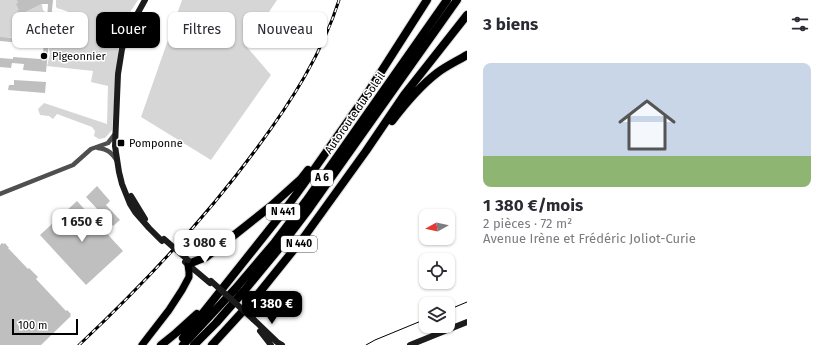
<!DOCTYPE html>
<html lang="fr">
<head>
<meta charset="utf-8">
<style>
	:root { --surface:#fff; --page:#f7f7f7; --text:#2b2b33; --muted:#7c7c81; --line:#e1e1e2; --accent:#000 }
	body { margin:0; font-family:"Fira Sans",sans-serif; background:var(--page); color:var(--text); height:100vh; display:flex; flex-direction:column; font-size:15px; white-space:nowrap }
	* { box-sizing:border-box; margin:0 }
	p { font-size:13px; color:var(--muted) }
	.icon { flex:none; width:22px; height:22px; fill:none; stroke:currentColor; stroke-width:2; stroke-linecap:round; stroke-linejoin:round }
	.map { position:relative; flex:1; overflow:hidden }
	.side { display:flex; flex-direction:column; background:var(--surface); width:360px }
	.side>* { flex:none }
	.guide { position:absolute; left:12px; top:12px; width:380px; height:36px; display:flex; gap:8px }
	.needle { width:26px; rotate:262deg }
	.tools { position:absolute; left:419px; top:209px; display:grid; gap:8px }
	.tools a { display:grid; place-items:center; width:36px; height:36px; border-radius:8px; background:var(--surface); box-shadow:0 1px 3px #0004; font-size:20px }
	.scale { position:absolute; left:12px; bottom:10px; width:66px; box-sizing:border-box; padding-left:4px; border:2px solid #000; border-top:0; font-size:11px; line-height:14px; white-space:nowrap; color:#000; -webkit-text-stroke:3px #fff; paint-order:stroke }
	.price { position:absolute; translate:-50% -34px; padding:0 9px; border-radius:8px; background:#fff; color:#222; font-size:13px; line-height:26px; filter:drop-shadow(0 1px 2px #0008) }
	.price::after { content:''; position:absolute; left:50%; top:24px; width:12px; height:9px; margin-left:-6px; background:inherit; clip-path:polygon(0 0,100% 0,50% 100%) }
	.price.on { background:var(--accent); color:#fff }
	ul { padding:0; list-style:none }
	li { display:grid; align-content:center; gap:8px; height:212px; padding:0 16px }
	li+li { border-top:1px solid var(--line) }
	li span { display:grid; place-items:center; height:124px; border-radius:8px; color:#555 }
	li>.icon { margin-inline-start:auto }
	span .icon { width:72px; height:72px; fill:#fffc; stroke-width:1 }
	li b { font-size:17px }
	h2 { display:flex; justify-content:space-between; align-items:center; height:48px; padding:0 16px; font-size:17px }
	.pill { padding:0 14px; border-radius:8px; background:var(--surface); box-shadow:0 1px 3px #0004; font-size:14px; line-height:36px }
	.pill.on { background:var(--accent); color:#fff }
	main { display:flex; flex:1; min-height:0 }
	.map>svg:first-child { display:block }
	.green { fill:#d6d6d6 }
	.building { fill:#bfbfbf }
	.lines { fill:none; stroke-linecap:round; stroke-linejoin:round }
	.primary-casing { stroke:#dbdbdb; stroke-width:9 }
	.highway-casing { stroke:#dbdbdb; stroke-width:10 }
	.street { stroke:#4f4f4f; stroke-width:4.5 }
	.secondary { stroke:#1c1c1c; stroke-width:6 }
	.primary { stroke:#000; stroke-width:7 }
	.highway { stroke:#000; stroke-width:8 }
	.tram { stroke:#000; stroke-width:1 }
	.rail-casing { stroke:#000; stroke-width:3 }
	.rail { stroke:#fff; stroke-width:1.5; stroke-dasharray:4.5; stroke-linecap:butt }
	.secondary-bridge { stroke:#1c1c1c; stroke-width:6 }
	.poi-dot { fill:#000; stroke:#fff; stroke-width:1.5 }
	.labels { text-anchor:middle; dominant-baseline:central; stroke-width:3; stroke-linejoin:round; paint-order:stroke }
	.shield { fill:#fff; stroke:#4c4c4c; stroke-width:1 }
	.shield-label { font-size:10px; font-weight:bold; fill:#000 }
	.poi-label { font-size:11px; fill:#000; stroke:#fff; text-anchor:start }
	.street-label { font-size:11px; fill:#000; stroke:#fff }
</style>
</head>
<body>
<main>
<div class="map">
<svg width="467" height="345" viewBox="0 0 467 345">
	<rect width="100%" height="100%" fill="#fff"/>
	<path class="green" d="M0,0H41L43,10L46,13V18L45,21C40,21 37,23 32,24C28,24 26,22 22,24L21,37L0,38Z
		M56,0H138L120,28L112,130L105,138L99,139L94,136L95,131L92,127L57,114L53,119L49,116L40,115L38,109L44,103L107,124L108,86L91,82L93,71L47,66L50,54L49,49L52,42L55,19L57,17L67,15L68,12C64,9 59,10 56,7Z
		M182,0H277L246,46L271,75L211,160L141,117Z"/>
	<path class="building" d="M17,0H53L46,72L23,70L24,64L12,63L11,68L0,67V58L13,59V57L40,59V55L43,52L44,45L0,41V37L43,40L45,21H47L48,4H41L19,15L17,11L19,10L16,4L18,3Z
		M14,80L46,82L45,93L8,90L9,85H14Z
		M97,186L110,201L106,205L120,220L113,226L86,197Z
		M77,201L123,251L86,285L40,235Z
		M2,243L4,244L5,243L9,248H8L28,269L29,268L38,277L36,279L66,311L67,310L71,314L70,315L71,316L41,345H0V245Z"/>
	<g class="lines">
		<g class="primary-casing">
			<path id="primary" d="M142,345L169,310L182,290L189,277V272L188,265"/>
		</g>
		<g class="highway-casing">
			<path id="highway" d="M392,121C405,104 420,86 437,73C446,66 457,61 467,55
				M191,263L206,257L218,248L271,206L301,179L308,170
				M183,338L284,211L303,185L365,97L427,0
				M161,345L176,333L197,314
				M183,345L235,289L275,242L306,201L447,0
				M194,345L216,323L244,291L277,251L309,209L457,0
				M212,345L255,298L304,237L366,151L404,95L467,15"/>
		</g>
		<path class="street" d="M98,148C108,149 112,153 117,161
			M0,194L73,165L91,149L108,143L115,134"/>
		<path class="secondary" d="M145,0L130,27L122,49L118,74L115,146L119,172L122,184L130,204L135,212L149,228L162,241
			M131,196L145,219
			M185,262L210,283
			M253,319L277,342L282,345
			M260,331L271,345
			M410,345L467,322"/>
		<use href="#primary" class="primary"/>
		<use href="#highway" class="highway"/>
		<path class="tram" d="M448,310L467,302
			M366,345L375,340L426,319"/>
		<g class="rail-casing">
			<path id="rail" d="M79,345C145,283 204,220 257,148C291,102 322,54 339,0"/>
		</g>
		<use href="#rail" class="rail"/>
		<path class="secondary-bridge" d="M164,239L188,260
			M211,281L253,319"/>
	</g>
	<g class="poi-dot">
		<circle cx="44" cy="56" r="4"/>
		<rect x="117" y="139" width="8" height="8" rx="2"/>
	</g>
	<g class="labels">
		<g class="shield">
			<rect x="311" y="170" width="22" height="16" rx="3"/>
			<rect x="266" y="204" width="34" height="16" rx="3"/>
			<rect x="281" y="236" width="36" height="16" rx="3"/>
		</g>
		<g class="shield-label">
			<text x="322" y="178">A 6</text>
			<text x="283" y="212">N 441</text>
			<text x="299" y="244">N 440</text>
		</g>
		<g class="poi-label">
			<text x="52" y="56">Pigeonnier</text>
			<text x="129" y="143">Pomponne</text>
		</g>
		<g class="street-label">
			<text transform="translate(355 113) rotate(-55)">Autoroute du Soleil</text>
		</g>
	</g>
</svg>
<div class="tools">
<a><svg class="needle" viewBox="-14 -14 28 28"><path d="M0-13l5 13h-10z" fill="#e53935"/><path d="M0 13l5-13h-10z" fill="#7c7c81"/></svg></a>
<a><svg class="icon" aria-label="locate" viewBox="0 0 24 24"><circle cx="12" cy="12" r="6"/><path d="M12 2v4M12 18v4M2 12h4M18 12h4"/></svg></a>
<a><svg class="icon" aria-label="layers" viewBox="0 0 24 24"><path d="M12 4l9 5-9 5-9-5zM3 14l9 5 9-5"/></svg></a>
</div>
<div class="scale">100 m</div>
<b class="price" style="left:82px;top:243px">1 650 €</b>
<b class="price" style="left:205px;top:264px">3 080 €</b>
<b class="price on" style="left:272px;top:325px">1 380 €</b>
<div class="guide">
<a class="pill">Acheter</a>
<a class="pill on">Louer</a>
<a class="pill">Filtres</a>
<a class="pill">Nouveau</a>
</div>
</div>
<section class="side">
<h2>3 biens<svg class="icon" aria-label="filters" viewBox="0 0 24 24"><path d="M4 7h16M4 17h16"/><circle cx="9" cy="7" r="2"/><circle cx="15" cy="17" r="2"/></svg></h2>
<ul>
<li><span style="background:linear-gradient(#c9d6e8 75%,#8fb573 0)"><svg class="icon" aria-label="home" viewBox="0 0 24 24"><path d="M3 11l9-7 9 7M6 9v11h12V9"/></svg></span><div><b>1 380 €/mois</b><p>2 pièces · 72 m²</p><p>Avenue Irène et Frédéric Joliot-Curie</p></div></li>
</ul>
</section>
</main>
</body>
</html>
